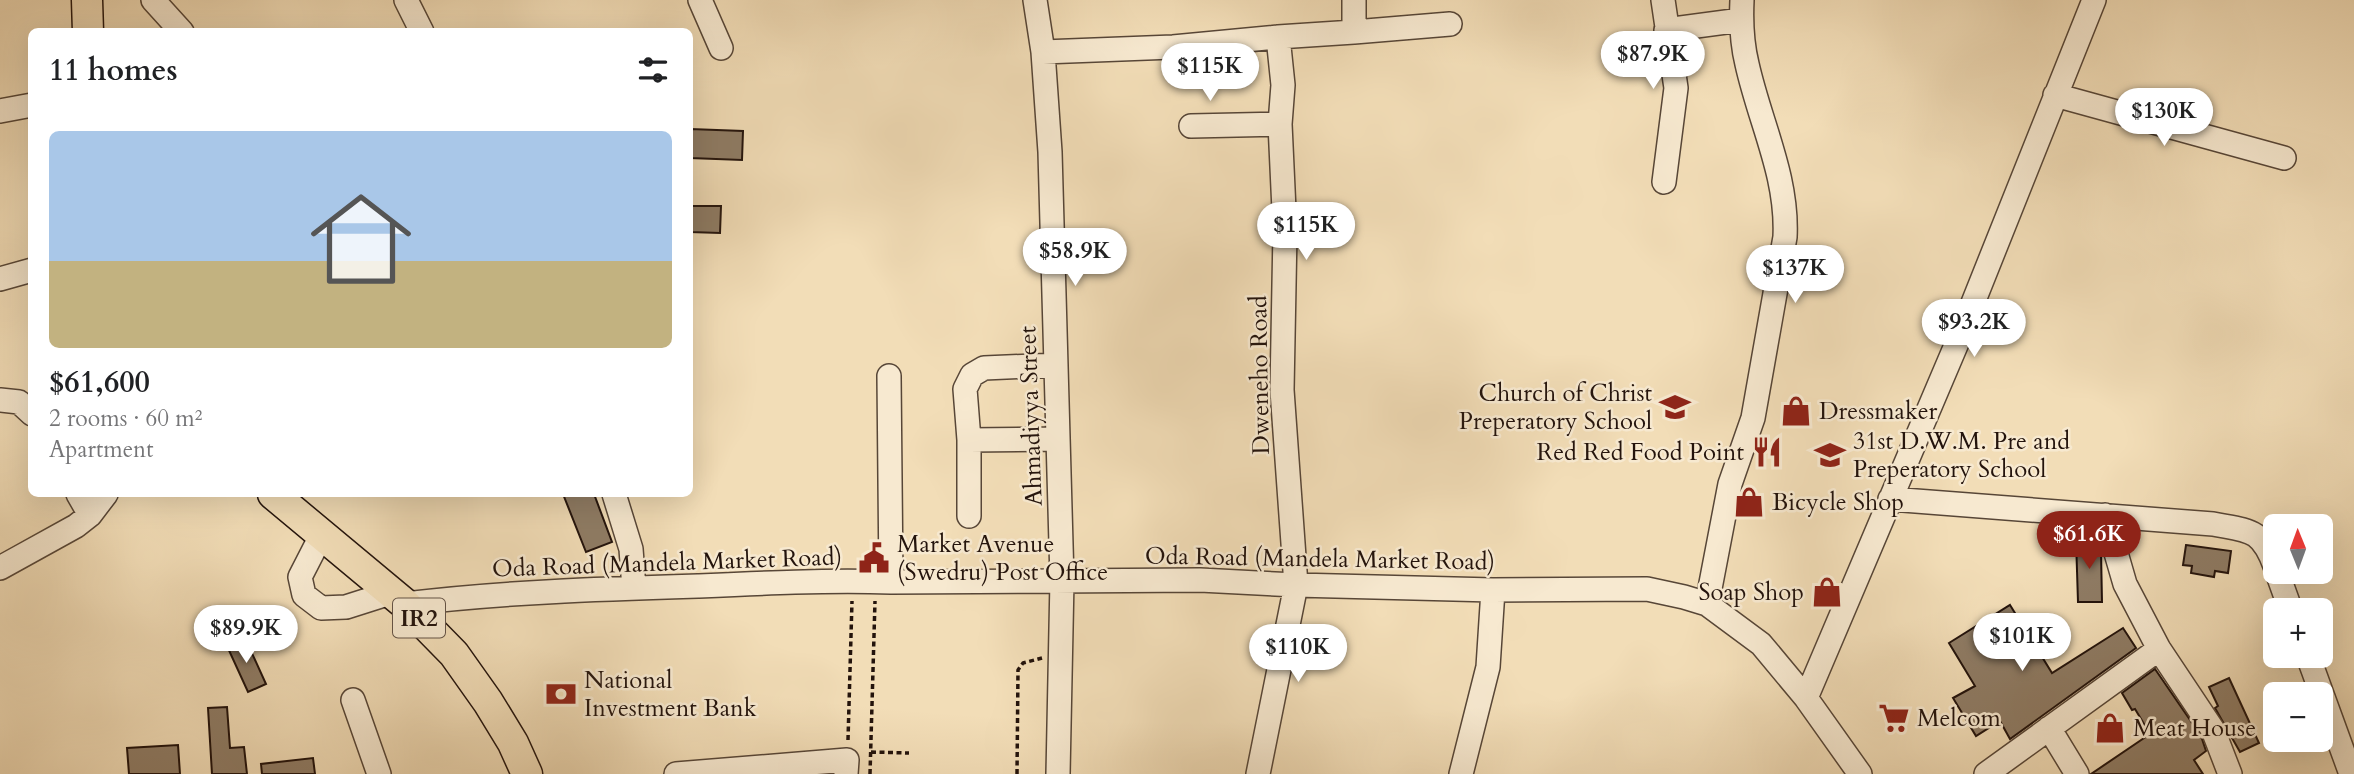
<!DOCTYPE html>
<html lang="en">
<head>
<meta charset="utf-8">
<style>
	:root { --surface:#fff; --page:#f2f2f2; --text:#202124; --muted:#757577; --line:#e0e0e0; --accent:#8f2418 }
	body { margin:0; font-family:Cardo,serif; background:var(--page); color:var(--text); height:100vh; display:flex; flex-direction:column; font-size:26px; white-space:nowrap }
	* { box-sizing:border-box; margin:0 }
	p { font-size:23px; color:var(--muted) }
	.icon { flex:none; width:38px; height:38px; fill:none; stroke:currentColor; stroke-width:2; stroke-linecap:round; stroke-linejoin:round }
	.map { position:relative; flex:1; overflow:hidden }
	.side { position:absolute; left:28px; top:28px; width:665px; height:469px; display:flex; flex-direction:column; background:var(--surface); border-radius:10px; box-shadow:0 7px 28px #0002 }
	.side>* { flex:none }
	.needle { width:46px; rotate:359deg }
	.buttons { position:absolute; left:2263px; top:514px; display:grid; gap:14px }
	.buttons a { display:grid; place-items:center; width:70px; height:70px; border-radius:10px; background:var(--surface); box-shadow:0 7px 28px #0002; font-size:35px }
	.price { position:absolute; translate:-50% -60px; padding:0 16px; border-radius:24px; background:#fff; color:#222; font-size:23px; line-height:46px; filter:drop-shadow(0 2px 4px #0008) }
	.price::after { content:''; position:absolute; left:50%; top:42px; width:21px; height:16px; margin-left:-10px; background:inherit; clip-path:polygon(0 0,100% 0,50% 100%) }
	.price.current { background:var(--accent); color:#fff }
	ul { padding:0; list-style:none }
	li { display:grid; align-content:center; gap:14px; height:371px; padding:0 21px }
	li+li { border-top:2px solid var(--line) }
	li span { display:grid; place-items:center; height:217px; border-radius:10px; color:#555 }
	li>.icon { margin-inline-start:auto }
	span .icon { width:126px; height:126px; fill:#fffc; stroke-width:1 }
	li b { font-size:30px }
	h2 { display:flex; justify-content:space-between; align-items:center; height:84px; padding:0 21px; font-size:30px }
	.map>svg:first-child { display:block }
	.building { fill:#8f7c65; stroke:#23130c; stroke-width:2 }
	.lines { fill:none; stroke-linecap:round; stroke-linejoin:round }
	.minor-casing { stroke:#574637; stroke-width:26 }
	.major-casing { stroke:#23130c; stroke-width:33 }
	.path { stroke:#23130c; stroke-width:3.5; stroke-dasharray:5 3.5; stroke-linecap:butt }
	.minor { stroke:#f7e9d0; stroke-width:23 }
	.major { stroke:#f2ddb7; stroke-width:30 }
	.labels { text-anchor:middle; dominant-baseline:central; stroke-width:5; stroke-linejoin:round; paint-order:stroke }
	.shield { fill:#f7e9d0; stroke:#635347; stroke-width:2 }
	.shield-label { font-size:23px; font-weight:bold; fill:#23130c }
	.street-label { font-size:24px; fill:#23130c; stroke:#f7e9d0 }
	.poi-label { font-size:24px; fill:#23130c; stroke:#f7e9d0; text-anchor:start }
</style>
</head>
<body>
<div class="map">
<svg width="2354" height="774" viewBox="0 0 2354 774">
	<rect width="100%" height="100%" fill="#f2ddb7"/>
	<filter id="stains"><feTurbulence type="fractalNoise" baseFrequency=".00286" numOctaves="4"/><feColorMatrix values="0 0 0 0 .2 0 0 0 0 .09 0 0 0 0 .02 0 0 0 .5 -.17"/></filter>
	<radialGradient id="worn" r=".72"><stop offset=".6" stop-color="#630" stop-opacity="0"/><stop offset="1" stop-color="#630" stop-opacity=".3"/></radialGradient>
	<path class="building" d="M690,129L743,131L742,160L690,158Z
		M690,206H721L720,233L690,232Z
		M563,494H594L612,542L586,552Z
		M2076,539H2097L2101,551L2102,602H2078Z
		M2186,545L2231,551L2228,573L2215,571L2214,577L2191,573L2192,566L2183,565Z
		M2010,605L2052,673L2123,628L2136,648L2010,739L2000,721L1976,736L1953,698L1975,686L1949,643Z
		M245,638L266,684L248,692L227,646Z
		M2155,669L2201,736L2206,751L2194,760L2203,774H2091L2150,734L2135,709L2132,710L2122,693Z
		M2229,678L2259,743L2240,752L2215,708L2218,706L2209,687Z
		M227,707L230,748L244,747L247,774H212L208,708Z
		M178,745L180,774H129L127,748Z
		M313,758L315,774H262L261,764Z"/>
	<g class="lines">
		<g class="minor-casing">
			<path id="minor" d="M153,0L182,32
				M406,0L422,32
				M700,0L721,48
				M1035,0L1043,52L1050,152L1062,580L1058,774
				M1663,0L1676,88L1664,182
				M1666,30L1741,20
				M1354,32L1450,24
				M1043,52L1173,47L1278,37
				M2055,95L2284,158
				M0,111L32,105
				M1191,126L1280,124
				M0,279L32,270
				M889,376L891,582
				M0,400L19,402L32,414
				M969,440L1058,439
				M78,494L90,515
				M614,494L631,549L634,588
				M1890,499L2213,524C2249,531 2261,528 2275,566
				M2105,515L2125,584L2159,649L2213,730L2230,774
				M969,516V440L965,389L972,375L984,368L1056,365
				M321,536L300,577L304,595L321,608L346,607L390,593
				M0,568L76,526L90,515L106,494
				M2277,572L2291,611
				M405,604C502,592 601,589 699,586C763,583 827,580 891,582L1200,580L1296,585L1493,590L1647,589L1684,597L1707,604L1761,644L1806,698L1860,774
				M1707,604L1730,484L1753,418L1785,237C1788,176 1760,123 1747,64C1742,44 1741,21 1742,0
				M2308,656L2351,774
				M1806,698L1957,343L2094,0
				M353,700L379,774
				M2049,728L2077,774
				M676,774L847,760L846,774
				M1258,774L1296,585L1282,390L1285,232L1280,124L1283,85L1278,37L1354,32V0
				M1461,774L1488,667L1493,590
				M1986,774L2159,649"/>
		</g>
		<g class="major-casing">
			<path id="major" d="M87,0L88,32
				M273,494L405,604L454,654L488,702L513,743L527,774"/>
		</g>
		<path class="path" d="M848,740L852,601
			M871,752L909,753
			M870,774L875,601
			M1017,774L1018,670L1023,663L1042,658"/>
		<use href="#minor" class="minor"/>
		<use href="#major" class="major"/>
	</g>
	<defs>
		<g id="school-bare" transform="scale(2.415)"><path d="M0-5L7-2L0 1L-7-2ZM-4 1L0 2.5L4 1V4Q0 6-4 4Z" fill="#8f2418" stroke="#f7e9d0" stroke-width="2.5" paint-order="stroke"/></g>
		<g id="shop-bare" transform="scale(2.415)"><path d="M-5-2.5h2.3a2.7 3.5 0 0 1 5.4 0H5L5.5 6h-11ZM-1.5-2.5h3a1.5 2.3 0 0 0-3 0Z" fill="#8f2418" stroke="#f7e9d0" stroke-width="2.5" paint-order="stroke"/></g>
		<g id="restaurant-bare" transform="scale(2.415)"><path d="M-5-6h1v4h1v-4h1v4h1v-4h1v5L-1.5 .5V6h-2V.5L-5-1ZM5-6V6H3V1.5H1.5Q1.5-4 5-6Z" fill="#8f2418" stroke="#f7e9d0" stroke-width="2.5" paint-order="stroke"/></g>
		<g id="civic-bare" transform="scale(2.415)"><path d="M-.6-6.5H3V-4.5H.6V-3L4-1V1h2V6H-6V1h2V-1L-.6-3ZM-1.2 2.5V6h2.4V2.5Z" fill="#8f2418" stroke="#f7e9d0" stroke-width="2.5" paint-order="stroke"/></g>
		<g id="bank-bare" transform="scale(2.415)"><path d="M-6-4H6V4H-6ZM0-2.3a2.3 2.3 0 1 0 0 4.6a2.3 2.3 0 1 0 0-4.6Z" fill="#8f2418" stroke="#f7e9d0" stroke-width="2.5" paint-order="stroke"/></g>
		<g id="supermarket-bare" transform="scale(2.415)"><path d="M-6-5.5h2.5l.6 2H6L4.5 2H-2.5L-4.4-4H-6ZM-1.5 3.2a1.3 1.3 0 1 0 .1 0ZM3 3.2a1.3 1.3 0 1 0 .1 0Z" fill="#8f2418" stroke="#f7e9d0" stroke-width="2.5" paint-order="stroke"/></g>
	</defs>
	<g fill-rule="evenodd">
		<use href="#school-bare" x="1675" y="407"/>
		<use href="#shop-bare" x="1796" y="411"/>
		<use href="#restaurant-bare" x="1767" y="452"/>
		<use href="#school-bare" x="1830" y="455"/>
		<use href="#shop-bare" x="1749" y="502"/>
		<use href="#civic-bare" x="874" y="558"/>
		<use href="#shop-bare" x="1827" y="592"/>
		<use href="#bank-bare" x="561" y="694"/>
		<use href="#supermarket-bare" x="1894" y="718"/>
		<use href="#shop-bare" x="2110" y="728"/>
	</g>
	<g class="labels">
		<rect class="shield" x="393" y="598.5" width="52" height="39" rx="5"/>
		<g class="shield-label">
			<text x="419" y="618">IR2</text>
		</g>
		<g class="street-label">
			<text transform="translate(1260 375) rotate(-91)">Dweneho Road</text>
			<text transform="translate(1031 416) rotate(-92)">Ahmadiyya Street</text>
			<text transform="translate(1320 559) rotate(1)">Oda Road (Mandela Market Road)</text>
			<text transform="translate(667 563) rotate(-2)">Oda Road (Mandela Market Road)</text>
		</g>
		<g class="poi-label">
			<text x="1652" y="393" text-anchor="end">Church of Christ<tspan x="1652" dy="28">Preperatory School</tspan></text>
			<text x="1819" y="411">Dressmaker</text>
			<text x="1853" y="441">31st D.W.M. Pre and<tspan x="1853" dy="28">Preperatory School</tspan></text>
			<text x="1744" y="452" text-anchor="end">Red Red Food Point</text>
			<text x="1772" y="502">Bicycle Shop</text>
			<text x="897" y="544">Market Avenue<tspan x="897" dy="28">(Swedru) Post Office</tspan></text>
			<text x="1804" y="592" text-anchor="end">Soap Shop</text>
			<text x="584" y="680">National<tspan x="584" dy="28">Investment Bank</tspan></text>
			<text x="1917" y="718">Melcom</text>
			<text x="2133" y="728">Meat House</text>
		</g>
	</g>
	<rect width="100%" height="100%" filter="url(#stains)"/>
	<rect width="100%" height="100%" fill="url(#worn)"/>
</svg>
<div class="buttons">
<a><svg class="needle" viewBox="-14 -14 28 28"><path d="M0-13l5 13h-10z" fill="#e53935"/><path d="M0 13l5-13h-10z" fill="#757577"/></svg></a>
<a>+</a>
<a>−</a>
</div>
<b class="price" style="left:1653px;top:91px">$87.9K</b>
<b class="price" style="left:1210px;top:103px">$115K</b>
<b class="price" style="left:2164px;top:148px">$130K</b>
<b class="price" style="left:1306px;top:262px">$115K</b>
<b class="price" style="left:1075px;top:288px">$58.9K</b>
<b class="price" style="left:1795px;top:305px">$137K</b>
<b class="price" style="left:1974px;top:359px">$93.2K</b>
<b class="price current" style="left:2089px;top:571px">$61.6K</b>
<b class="price" style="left:246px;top:665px">$89.9K</b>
<b class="price" style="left:2022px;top:673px">$101K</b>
<b class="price" style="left:1298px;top:684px">$110K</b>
<section class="side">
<h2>11 homes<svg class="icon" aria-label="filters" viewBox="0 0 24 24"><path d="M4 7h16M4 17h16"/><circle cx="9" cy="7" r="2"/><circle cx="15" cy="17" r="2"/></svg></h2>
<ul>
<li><span style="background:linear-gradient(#a9c7e8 60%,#c2b280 0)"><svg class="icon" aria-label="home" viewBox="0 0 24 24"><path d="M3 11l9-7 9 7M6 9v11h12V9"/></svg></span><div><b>$61,600</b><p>2 rooms · 60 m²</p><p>Apartment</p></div></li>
</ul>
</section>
</div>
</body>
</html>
